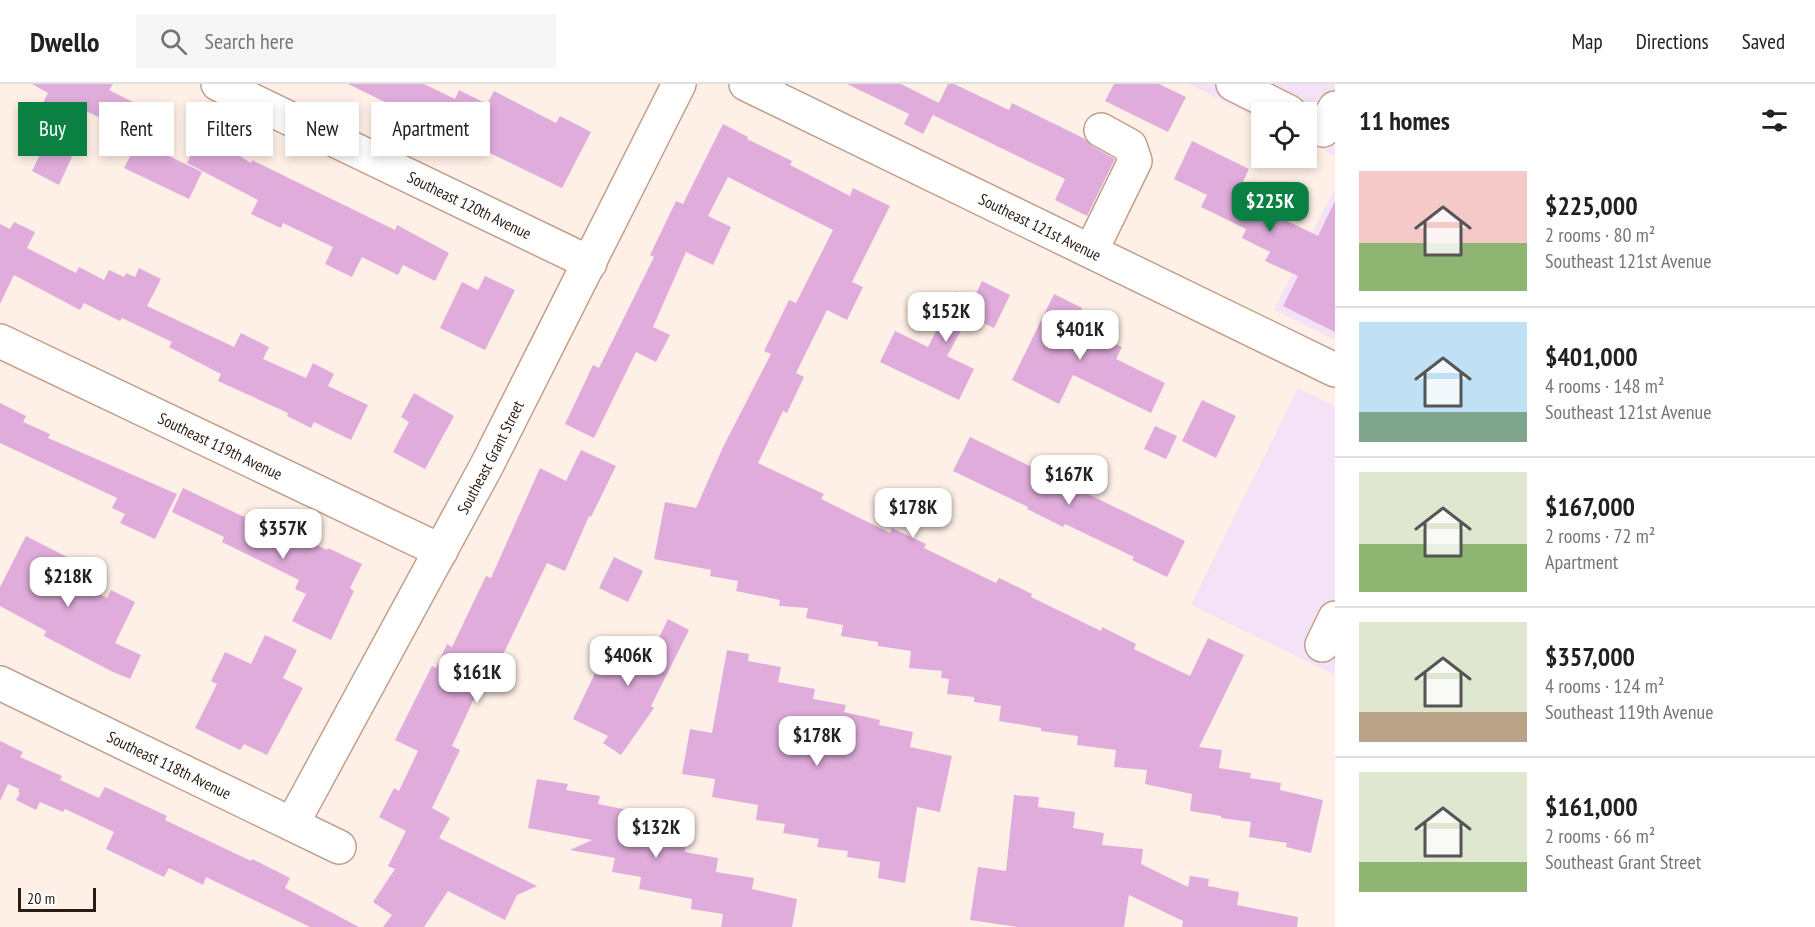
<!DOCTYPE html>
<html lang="en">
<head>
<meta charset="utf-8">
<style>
	:root { --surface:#fff; --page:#f6f6f6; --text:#202124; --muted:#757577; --line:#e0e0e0; --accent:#0b8043 }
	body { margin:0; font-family:"PT Sans Narrow",sans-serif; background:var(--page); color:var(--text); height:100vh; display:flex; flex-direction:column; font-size:22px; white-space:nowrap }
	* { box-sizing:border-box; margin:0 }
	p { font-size:20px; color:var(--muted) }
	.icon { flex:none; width:33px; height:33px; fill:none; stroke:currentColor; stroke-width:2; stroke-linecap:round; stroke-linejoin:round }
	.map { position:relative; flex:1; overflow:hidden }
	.panel { display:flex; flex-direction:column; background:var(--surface); width:480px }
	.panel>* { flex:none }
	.banner { position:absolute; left:18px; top:18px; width:570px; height:54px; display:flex; gap:12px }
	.buttons { position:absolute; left:1251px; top:18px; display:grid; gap:12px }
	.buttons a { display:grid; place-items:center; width:66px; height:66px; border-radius:0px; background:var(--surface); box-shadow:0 3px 9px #0003; font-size:30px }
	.scale { position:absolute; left:18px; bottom:15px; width:78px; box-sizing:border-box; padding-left:6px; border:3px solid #281c13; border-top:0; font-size:16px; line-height:21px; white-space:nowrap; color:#281c13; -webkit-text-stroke:4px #fff; paint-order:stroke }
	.price { position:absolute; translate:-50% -51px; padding:0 14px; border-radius:12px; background:#fff; color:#222; font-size:20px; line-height:39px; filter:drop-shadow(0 2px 3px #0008) }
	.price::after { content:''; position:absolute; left:50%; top:36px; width:18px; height:14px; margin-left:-9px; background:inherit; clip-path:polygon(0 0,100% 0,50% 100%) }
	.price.current { background:var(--accent); color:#fff }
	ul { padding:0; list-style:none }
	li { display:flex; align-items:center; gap:18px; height:150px; padding:0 24px }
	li+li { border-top:2px solid var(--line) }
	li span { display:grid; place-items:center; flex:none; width:168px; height:120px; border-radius:0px; color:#555 }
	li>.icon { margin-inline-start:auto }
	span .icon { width:72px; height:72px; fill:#fffc; stroke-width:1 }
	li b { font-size:26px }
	h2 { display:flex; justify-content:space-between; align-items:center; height:72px; padding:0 24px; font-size:26px }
	.chip { padding:0 21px; border-radius:0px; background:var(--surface); box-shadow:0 3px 9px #0003; font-size:21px; line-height:54px }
	.chip.current { background:var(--accent); color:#fff }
	header { display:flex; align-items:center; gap:36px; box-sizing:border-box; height:84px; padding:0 30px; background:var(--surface); border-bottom:2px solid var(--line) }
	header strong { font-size:28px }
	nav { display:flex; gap:33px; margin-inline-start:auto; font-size:21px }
	.search { width:420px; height:54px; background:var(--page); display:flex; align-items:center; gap:15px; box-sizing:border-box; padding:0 21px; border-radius:0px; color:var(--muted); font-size:22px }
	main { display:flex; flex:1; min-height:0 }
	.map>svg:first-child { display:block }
	.commercial { fill:#f4e3f6 }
	.building { fill:#e0acdb }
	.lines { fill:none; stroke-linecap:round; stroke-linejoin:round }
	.minor-casing { stroke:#c1a08b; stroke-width:36 }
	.minor { stroke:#fff; stroke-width:33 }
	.labels { text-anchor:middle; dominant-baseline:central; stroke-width:5; stroke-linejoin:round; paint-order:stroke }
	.street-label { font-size:16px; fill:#281c13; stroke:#fff }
</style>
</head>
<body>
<header>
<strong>Dwello</strong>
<div class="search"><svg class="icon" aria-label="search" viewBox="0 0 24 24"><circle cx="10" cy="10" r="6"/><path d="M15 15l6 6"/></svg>Search here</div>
<nav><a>Map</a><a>Directions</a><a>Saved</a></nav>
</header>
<main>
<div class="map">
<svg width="1335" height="843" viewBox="0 0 1335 843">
	<rect width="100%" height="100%" fill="#fff0e7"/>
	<path class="commercial" d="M1189,0H1335V72L1307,58L1306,28H1262L1261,36Z
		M1335,104V256L1274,226Z
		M1298,304L1335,322V591L1191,521Z"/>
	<path class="building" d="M32,0H113L109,6L165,34L153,59L69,19L64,30L43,19L48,9Z
		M348,0H424L455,15L459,6L487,20L494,7L556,39L560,32L591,48L562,104Z
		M847,0H901L939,19L923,50L904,40L909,30Z
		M948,0H954L1009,26L1012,19L1075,50L1085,55L1092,62L1115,75L1087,132L1055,116L1065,95L933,31Z
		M1114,0H1159L1186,13L1168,48L1105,17Z
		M723,40L748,53L747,55L792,77L790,81L850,112L853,104L890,122L852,198L863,203L847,236L827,226L796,289L804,293L787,329L783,327L758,379L824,410L821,415L890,449L892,444L926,460L924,464L996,499L999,494L1032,510L1031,513L1101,547L1102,543L1136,560L1134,565L1190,592L1208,554L1244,571L1199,663L1222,666L1219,684L1251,689L1250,694L1281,699L1280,706L1323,716L1311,769L1286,763L1287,759L1249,753L1251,738L1221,734V732L1190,727L1192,710L1145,700L1147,686L1114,683L1116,666L1077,661L1078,652L1041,647V644L999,637L1001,622L974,618V613L947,610L949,595L941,594L942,587L909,584L911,567L878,562V558L841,552L843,541L806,534L808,524L779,522L780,516L736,507L738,497L710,492L711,486L654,475L665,418L696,424L723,363L771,270L764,267L789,216L796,219L833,146L728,93L708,132L731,143L713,181L686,168L653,243L670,251L656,278L636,268L594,354L565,340L593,281L599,284L654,173L650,171L676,117L683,120Z
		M201,50L224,62L251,79L252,76L395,146L397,141L449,169L435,197L403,181L398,191L362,173L352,193L325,180L333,163L283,139L281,144L251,130L258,116L187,79Z
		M138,57L202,88L189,115L124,84Z
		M1192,57L1249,85L1236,112L1318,152L1335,117V248L1283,222L1298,192L1265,177L1270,168L1242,154L1246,145L1201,123L1207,111L1174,95Z
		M45,60L72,73L59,101L32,87Z
		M14,138L35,148L27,164L76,189L79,183L104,196L109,186L124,193L126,189L135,193L139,184L161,195L147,222L234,263L241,249L269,263L263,275L306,294L313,279L334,290L328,302L368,321L351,356L314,338L311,344L287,332L288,329L218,297L221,290L169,263L172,258L122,234L120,237L84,219L80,226L14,191L0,220V140L10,145Z
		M485,192L515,206L485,266L440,244L462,198L478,206Z
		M982,197L1010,211L994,244L969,232L947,272L974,285L959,316L880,278L895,247L928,263L956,207L973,216Z
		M1054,210L1082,224L1074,239L1122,263L1116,275L1165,299L1151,329L1073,291L1059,320L1012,296Z
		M414,309L454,332L425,385L393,368L409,338L401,333Z
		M1202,316L1236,332L1216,374L1182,357Z
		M0,319L26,332L23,338L50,350L48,354L177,410L155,455L120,439L125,430L112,424L117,414L0,359Z
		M1155,342L1177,352L1166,375L1144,365Z
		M970,353L1185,457L1167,493L1132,476L1134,473L1065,440L1063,443L1027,425L1028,423L953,387Z
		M581,366L616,382L591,433L589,432L565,487L547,479L500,577L493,574L452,662L460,666L432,724L450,734L439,754L537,802L517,811L505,836L448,807L424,843H383L392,831L373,818L395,785L388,782L406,747L379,733L394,704L399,707L418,667L395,656L432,582L436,584L447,560L452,563L486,492L491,494L540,384L566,397Z
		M183,404L259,440L262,434L327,466L328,464L362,480L350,504L354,507L331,556L292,537L306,510L295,505L299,496L222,458L224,453L172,428Z
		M26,452L69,474L61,491L107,514L111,506L135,518L115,559L141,571L130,595L113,588L44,552L46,547L0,522V503Z
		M614,473L643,487L628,518L599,504Z
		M668,535L689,546L651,622L654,624L621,671L603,659L608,652L573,635L613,552L651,570Z
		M265,551L297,566L283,594L303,604L267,671L244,660L240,666L195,644L217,600L211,597L225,568L251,580Z
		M727,566L749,570L748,577L781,583L778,598L815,605L813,615L846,621L844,628L880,636L879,641L913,648L910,663L952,672L940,728L917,723L905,799L878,794L880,778L847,773L848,767L817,763L819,755L783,749L785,740L756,736L758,721L712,713L715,695L682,690L690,645L712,649Z
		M0,657L23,668L20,673L62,692L60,696L99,714L105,703L167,732L165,736L251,777L252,775L290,794L285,804L359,843H310L206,793L203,801L169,784L164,793L106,765L114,748L65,725L63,728L40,718L36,726L16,716L20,709L18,708L19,705L8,700L0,717Z
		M537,695L568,700L566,706L600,712L598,720L643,729L639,751L686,759L685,768L718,774L716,788L754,794L752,805L797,815L792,843H721L723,830L691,825L692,815L639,805L641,793L612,788L615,774L570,766L592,756L528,744Z
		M1014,711L1039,713L1038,723L1075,728L1073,744L1104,749L1102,761L1143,765L1141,780L1188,803L1190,792L1209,795L1208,802L1239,808L1237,821L1298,833L1297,843H1182L1183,837L1129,811L1124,843H1018L970,836L978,783L1006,787Z"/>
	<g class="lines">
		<g class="minor-casing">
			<g id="minor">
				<path id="s1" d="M218,0L590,179"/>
				<path id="s2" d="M746,0L1335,286"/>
				<path d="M1233,0L1289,28"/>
				<path d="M1306,38L1323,46L1335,24"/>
				<path d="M1091,167L1135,77L1130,62L1101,46"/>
				<path id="s3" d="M0,257L441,467"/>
				<path d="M1322,561L1335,534"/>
				<path id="s4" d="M0,599L339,763"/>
				<path id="s5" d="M292,740L487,381L679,0"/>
			</g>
		</g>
		<use href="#minor" class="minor"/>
	</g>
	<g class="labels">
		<g class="street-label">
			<text stroke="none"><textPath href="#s1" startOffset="279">Southeast 120th Avenue</textPath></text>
			<text stroke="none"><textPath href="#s2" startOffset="327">Southeast 121st Avenue</textPath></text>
			<text stroke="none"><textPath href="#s3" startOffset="244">Southeast 119th Avenue</textPath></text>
			<text stroke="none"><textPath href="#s5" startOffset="417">Southeast Grant Street</textPath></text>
			<text stroke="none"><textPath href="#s4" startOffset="188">Southeast 118th Avenue</textPath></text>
		</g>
	</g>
</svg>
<div class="buttons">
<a><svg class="icon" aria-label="locate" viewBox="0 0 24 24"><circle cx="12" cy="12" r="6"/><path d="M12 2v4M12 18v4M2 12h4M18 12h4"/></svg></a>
</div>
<div class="scale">20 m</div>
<b class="price current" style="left:1270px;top:149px">$225K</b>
<b class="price" style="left:946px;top:259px">$152K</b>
<b class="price" style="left:1080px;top:277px">$401K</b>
<b class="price" style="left:1069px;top:422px">$167K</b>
<b class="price" style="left:913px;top:455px">$178K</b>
<b class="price" style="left:283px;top:476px">$357K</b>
<b class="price" style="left:68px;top:524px">$218K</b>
<b class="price" style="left:628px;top:603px">$406K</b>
<b class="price" style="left:477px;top:620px">$161K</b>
<b class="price" style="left:817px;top:683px">$178K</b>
<b class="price" style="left:656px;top:775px">$132K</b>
<div class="banner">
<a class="chip current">Buy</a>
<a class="chip">Rent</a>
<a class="chip">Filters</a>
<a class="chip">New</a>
<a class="chip">Apartment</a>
</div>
</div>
<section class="panel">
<h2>11 homes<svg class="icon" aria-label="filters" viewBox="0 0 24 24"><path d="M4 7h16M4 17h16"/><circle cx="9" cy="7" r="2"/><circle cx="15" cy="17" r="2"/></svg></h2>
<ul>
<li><span style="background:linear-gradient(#f6c9c9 60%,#8fb573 0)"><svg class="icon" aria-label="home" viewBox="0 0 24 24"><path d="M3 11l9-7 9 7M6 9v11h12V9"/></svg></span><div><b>$225,000</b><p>2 rooms · 80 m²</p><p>Southeast 121st Avenue</p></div></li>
<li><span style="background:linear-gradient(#bfe0f5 75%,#7fa58c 0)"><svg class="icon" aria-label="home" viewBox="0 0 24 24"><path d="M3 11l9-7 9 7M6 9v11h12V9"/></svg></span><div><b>$401,000</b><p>4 rooms · 148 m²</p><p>Southeast 121st Avenue</p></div></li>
<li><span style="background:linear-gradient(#dfe7d0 60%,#8fb573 0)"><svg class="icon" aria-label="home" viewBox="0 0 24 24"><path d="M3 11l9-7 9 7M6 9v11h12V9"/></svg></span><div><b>$167,000</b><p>2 rooms · 72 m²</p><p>Apartment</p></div></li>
<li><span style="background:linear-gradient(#dfe7d0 75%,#b9a48a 0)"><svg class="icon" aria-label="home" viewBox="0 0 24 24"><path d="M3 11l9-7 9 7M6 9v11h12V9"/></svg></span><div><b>$357,000</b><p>4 rooms · 124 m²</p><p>Southeast 119th Avenue</p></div></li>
<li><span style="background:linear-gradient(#dfe7d0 75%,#8fb573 0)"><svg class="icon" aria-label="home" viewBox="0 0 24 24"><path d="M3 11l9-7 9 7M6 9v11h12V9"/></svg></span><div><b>$161,000</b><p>2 rooms · 66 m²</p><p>Southeast Grant Street</p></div></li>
</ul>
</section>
</main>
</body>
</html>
